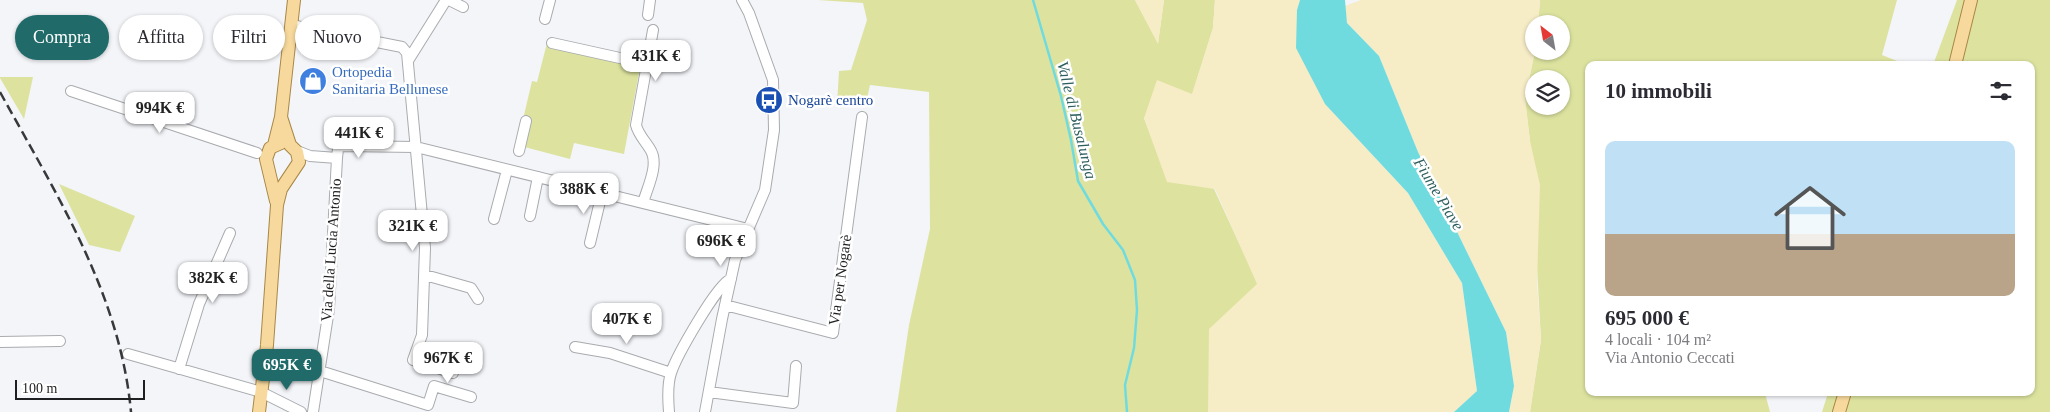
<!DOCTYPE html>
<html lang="it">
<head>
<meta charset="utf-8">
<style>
	:root { --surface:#fff; --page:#f7f7f7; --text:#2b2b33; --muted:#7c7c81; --accent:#206b6a }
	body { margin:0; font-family:"Times New Roman",serif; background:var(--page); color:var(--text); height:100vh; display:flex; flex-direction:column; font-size:19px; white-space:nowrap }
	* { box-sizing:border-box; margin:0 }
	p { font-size:16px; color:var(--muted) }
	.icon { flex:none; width:28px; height:28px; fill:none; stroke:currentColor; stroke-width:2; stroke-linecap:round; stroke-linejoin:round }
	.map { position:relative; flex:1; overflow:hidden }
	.details { position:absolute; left:1585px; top:61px; width:450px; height:335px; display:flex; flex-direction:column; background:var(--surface); border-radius:10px; box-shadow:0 1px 4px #0004 }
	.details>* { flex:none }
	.banner { position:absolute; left:15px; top:15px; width:475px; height:45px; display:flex; gap:10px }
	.needle { width:32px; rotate:329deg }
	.controls { position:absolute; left:1525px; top:15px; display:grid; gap:10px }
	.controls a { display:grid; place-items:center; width:45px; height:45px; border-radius:50%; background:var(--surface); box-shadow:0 1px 4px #0004; font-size:25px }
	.scale { position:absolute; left:15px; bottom:12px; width:130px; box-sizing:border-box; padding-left:5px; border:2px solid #1e1f20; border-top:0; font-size:14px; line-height:18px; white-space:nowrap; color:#1e1f20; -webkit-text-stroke:4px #fff; paint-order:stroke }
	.price { position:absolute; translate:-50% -42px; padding:0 11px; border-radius:10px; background:#fff; color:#222; font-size:16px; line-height:32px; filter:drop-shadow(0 1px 2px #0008) }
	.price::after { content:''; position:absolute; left:50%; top:30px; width:15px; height:11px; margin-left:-8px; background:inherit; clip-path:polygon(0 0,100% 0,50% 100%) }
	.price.selected { background:var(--accent); color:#fff }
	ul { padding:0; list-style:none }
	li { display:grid; align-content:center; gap:10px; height:265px; padding:0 20px }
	li span { display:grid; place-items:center; height:155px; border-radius:10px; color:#555 }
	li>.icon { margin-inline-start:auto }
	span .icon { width:90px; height:90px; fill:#fffc; stroke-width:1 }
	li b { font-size:21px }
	h2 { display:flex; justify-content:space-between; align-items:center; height:60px; padding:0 20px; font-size:21px }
	.chip { padding:0 18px; border-radius:22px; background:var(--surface); box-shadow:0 1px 4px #0004; font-size:18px; line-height:45px }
	.chip.selected { background:var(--accent); color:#fff }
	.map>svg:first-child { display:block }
	.green { fill:#dde39f; fill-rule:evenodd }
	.sand { fill:#f6ecc6 }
	.water { fill:#70dbde }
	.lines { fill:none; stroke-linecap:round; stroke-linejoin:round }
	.stream { stroke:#70dbde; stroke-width:2.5 }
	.minor-casing { stroke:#a9abae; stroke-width:12 }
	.major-casing { stroke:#a88746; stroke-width:14 }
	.minor { stroke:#fff; stroke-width:10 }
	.major { stroke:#f7d99d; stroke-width:12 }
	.rail { stroke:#373839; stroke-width:2.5; stroke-dasharray:10 5; stroke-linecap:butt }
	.labels { text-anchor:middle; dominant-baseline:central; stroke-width:5; stroke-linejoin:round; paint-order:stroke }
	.shop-label { font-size:15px; fill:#366cbe; stroke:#fff; text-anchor:start }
	.transit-label { font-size:15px; fill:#164399; stroke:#fff; text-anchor:start }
	.street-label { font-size:15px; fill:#1e1f20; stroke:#fff }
	.water-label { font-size:16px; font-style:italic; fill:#2f5e5f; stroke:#fff }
</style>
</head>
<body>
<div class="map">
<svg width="2050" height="412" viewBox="0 0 2050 412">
	<rect width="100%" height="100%" fill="#f3f5f9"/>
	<path class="green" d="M818,0H1135L1158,43L1164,0H1215L1213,28L1192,95L1144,118L1156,150L1214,189L1258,284L1250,412H896L909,325L930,229L929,92L870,85L865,107L837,105L839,71L851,70L867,20L863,3Z
		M1540,0H1897L1882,55L1907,65H1589V392L1765,393L1770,412H1530L1541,340L1530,141L1525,99L1535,51H1561V24H1538ZM1534,79H1561V106H1534Z
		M1957,0H2050V412H1822L1828,393L2031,392V65H1933Z
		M547,43L641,62L624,154L574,143L570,159L517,145L532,81L537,82Z
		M0,77H33L24,119L0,78Z
		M59,184L135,216L120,252L89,245Z"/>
	<path class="sand" d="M1135,0H1164L1158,44Z
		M1215,0H1300L1297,10V48L1325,104L1408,193L1462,283L1477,391L1454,412H1208L1209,329L1257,284L1215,189L1167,182L1144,118L1157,80L1192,94L1213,28Z
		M1361,0H1540L1538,24H1534L1535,51L1525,99L1530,141L1540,185L1537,283L1541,340L1530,412H1509L1514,386L1506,332L1418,152L1379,56L1347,23L1345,6Z"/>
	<path class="water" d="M1300,0H1345L1347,23L1379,56L1418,152L1506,332L1514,386L1509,412H1454L1477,391L1462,283L1408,193L1325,104L1296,48L1297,10Z"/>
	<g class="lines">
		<path class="stream" d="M1033,0L1061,96L1071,140L1078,181L1103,224L1123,250L1135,280L1137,310L1134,348L1125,385L1127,412"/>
		<g class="minor-casing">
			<path id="minor" d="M449,0L463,7
				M648,15L650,0
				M545,19L550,0
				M291,25L402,47L407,53L425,248L422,335L413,360L453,373L457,355L469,349
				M552,43L647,64L636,125C638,134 645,141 650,149C660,164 647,188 643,203
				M409,59L446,0
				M647,64L653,30
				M71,91L257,153
				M297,151L310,156L337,158L338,149L341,146L416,147L748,229
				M519,151L526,121
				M530,216L538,177
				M494,219L507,170
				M590,243L602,193
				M425,275L471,288L478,299
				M725,305L833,333L862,117
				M0,342L60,341
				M575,347L610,353L671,373
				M128,354L261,392L301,412
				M179,369L199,304L230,233
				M320,371L428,405L434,386L471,397
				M709,392L793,403L796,366
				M313,412L329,309L337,158
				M669,412C668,400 667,385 671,373C676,357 717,284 731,279
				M705,412L722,319L735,260L765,190L774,130L773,80L749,13L742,0"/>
		</g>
		<g class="major-casing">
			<path id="major" d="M1955,65L1971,0
				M274,145L281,117L294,0
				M276,201L266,159L270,148L281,143
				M259,412L267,345L277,205L281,189L299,162L297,152L290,145L281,117
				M1839,412L1845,392"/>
		</g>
		<use href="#minor" class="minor"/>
		<use href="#major" class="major"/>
		<path class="rail" d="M0,92C56,194 120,293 131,412"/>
	</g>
	<defs>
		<g id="shop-disc" transform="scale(1.4375)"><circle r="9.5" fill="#3f7fe0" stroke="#fff"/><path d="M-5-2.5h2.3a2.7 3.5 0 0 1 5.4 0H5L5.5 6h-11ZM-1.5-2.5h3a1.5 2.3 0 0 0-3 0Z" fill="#fff"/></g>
		<g id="bus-disc" transform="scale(1.4375)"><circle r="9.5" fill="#1a4fb4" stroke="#fff"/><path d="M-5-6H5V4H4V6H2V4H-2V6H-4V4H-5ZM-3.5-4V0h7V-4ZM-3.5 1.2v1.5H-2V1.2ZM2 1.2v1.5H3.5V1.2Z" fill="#fff"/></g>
	</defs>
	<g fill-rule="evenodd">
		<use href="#shop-disc" x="313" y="81"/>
		<use href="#bus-disc" x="769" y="100"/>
	</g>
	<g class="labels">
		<g class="shop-label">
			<text x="332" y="72">Ortopedia<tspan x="332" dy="17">Sanitaria Bellunese</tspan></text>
		</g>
		<g class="transit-label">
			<text x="788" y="100">Nogarè centro</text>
		</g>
		<g class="street-label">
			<text transform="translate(331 250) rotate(-86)">Via della Lucia Antonio</text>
			<text transform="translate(840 280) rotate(-82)">Via per Nogarè</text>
		</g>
		<g class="water-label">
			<text transform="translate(1077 120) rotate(76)">Valle di Busalunga</text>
			<text transform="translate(1439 194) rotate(59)">Fiume Piave</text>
		</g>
	</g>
</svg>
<div class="controls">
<a><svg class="needle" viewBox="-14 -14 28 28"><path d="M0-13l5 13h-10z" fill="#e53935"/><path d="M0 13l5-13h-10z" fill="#7c7c81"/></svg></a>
<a><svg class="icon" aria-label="layers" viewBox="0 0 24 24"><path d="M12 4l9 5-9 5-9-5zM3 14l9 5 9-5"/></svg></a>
</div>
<div class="scale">100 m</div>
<b class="price" style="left:656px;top:82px">431K €</b>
<b class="price" style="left:160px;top:134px">994K €</b>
<b class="price" style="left:359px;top:159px">441K €</b>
<b class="price" style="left:584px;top:215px">388K €</b>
<b class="price" style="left:413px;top:252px">321K €</b>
<b class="price" style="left:721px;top:267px">696K €</b>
<b class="price" style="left:213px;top:304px">382K €</b>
<b class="price" style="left:627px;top:345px">407K €</b>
<b class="price" style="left:448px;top:384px">967K €</b>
<b class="price selected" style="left:287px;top:391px">695K €</b>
<div class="banner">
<a class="chip selected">Compra</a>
<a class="chip">Affitta</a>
<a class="chip">Filtri</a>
<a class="chip">Nuovo</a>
</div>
<section class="details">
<h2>10 immobili<svg class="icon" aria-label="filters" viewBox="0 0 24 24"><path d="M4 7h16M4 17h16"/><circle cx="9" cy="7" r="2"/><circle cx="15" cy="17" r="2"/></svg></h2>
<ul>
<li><span style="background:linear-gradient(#bfe0f5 60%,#b9a48a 0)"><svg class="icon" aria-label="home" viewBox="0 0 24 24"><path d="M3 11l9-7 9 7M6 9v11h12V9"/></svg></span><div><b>695 000 €</b><p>4 locali · 104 m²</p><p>Via Antonio Ceccati</p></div></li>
</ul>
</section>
</div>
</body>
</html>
